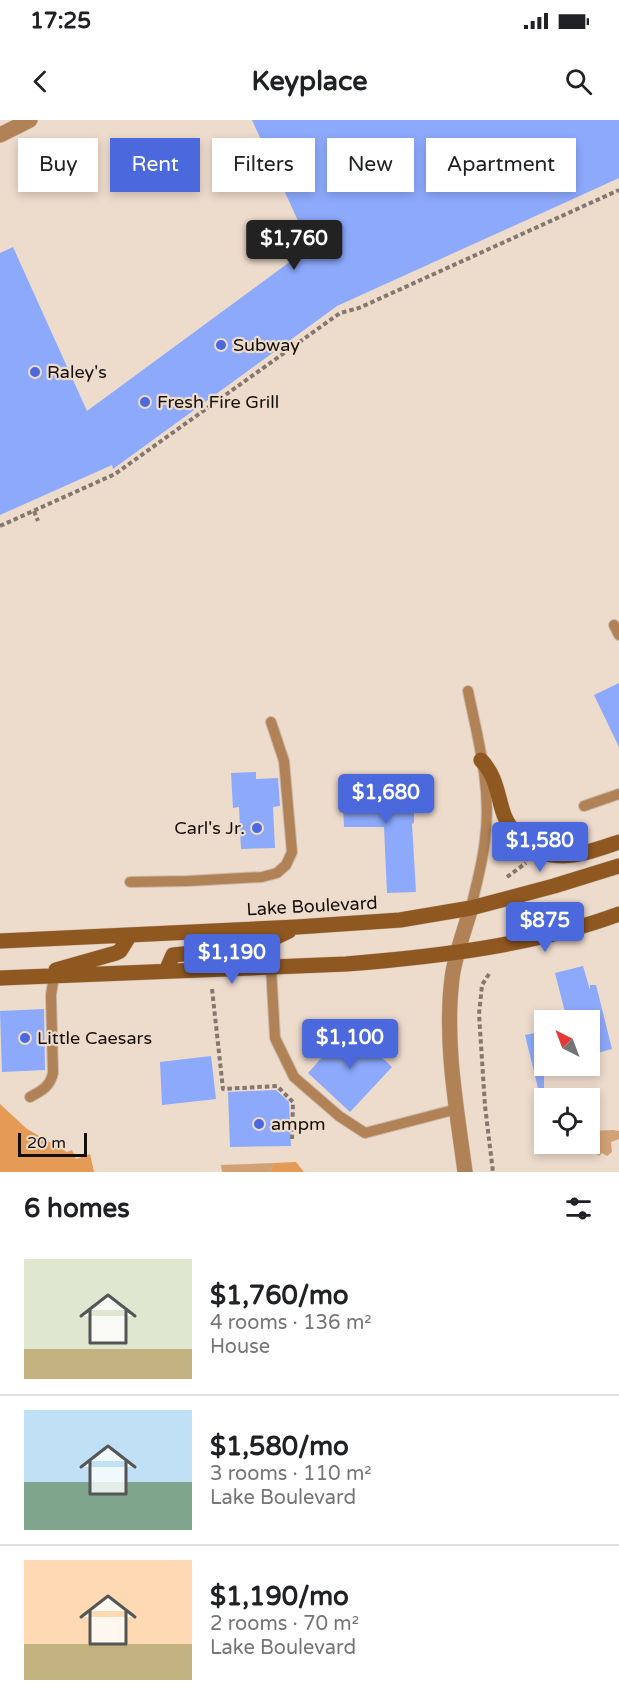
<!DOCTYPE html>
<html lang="en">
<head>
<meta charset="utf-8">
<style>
	:root { --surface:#fff; --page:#f6f6f6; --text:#202124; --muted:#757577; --line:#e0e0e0; --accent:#4b69dd }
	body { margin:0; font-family:"Varela Round",sans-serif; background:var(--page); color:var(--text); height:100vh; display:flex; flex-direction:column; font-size:22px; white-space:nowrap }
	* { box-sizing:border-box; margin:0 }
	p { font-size:20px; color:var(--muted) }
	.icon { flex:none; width:33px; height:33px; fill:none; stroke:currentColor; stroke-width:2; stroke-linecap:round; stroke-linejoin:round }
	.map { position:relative; height:1052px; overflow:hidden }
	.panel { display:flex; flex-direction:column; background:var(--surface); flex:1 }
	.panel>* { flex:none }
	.banner { position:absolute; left:18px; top:18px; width:584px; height:54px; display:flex; gap:12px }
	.needle { width:39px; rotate:318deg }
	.fabs { position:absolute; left:534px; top:890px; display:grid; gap:12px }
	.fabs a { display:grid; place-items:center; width:66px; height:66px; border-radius:0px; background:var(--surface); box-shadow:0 3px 9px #0003; font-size:30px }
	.scale { position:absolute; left:18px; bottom:15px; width:69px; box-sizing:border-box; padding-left:6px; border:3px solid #140e09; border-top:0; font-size:16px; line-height:21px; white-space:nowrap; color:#140e09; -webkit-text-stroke:4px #eddbcc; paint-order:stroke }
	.price { position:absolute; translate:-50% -51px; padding:0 14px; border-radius:6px; background:var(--accent); color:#fff; font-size:20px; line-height:39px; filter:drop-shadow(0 2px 3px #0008) }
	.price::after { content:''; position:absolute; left:50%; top:36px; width:18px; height:14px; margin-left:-9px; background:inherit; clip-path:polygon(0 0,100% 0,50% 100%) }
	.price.selected { background:#222; color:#fff }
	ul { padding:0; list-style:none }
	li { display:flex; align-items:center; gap:18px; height:150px; padding:0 24px }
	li+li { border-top:2px solid var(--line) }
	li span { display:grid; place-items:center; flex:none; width:168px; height:120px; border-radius:0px; color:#555 }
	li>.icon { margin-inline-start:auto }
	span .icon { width:72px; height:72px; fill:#fffc; stroke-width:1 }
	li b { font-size:26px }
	h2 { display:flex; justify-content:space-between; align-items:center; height:72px; padding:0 24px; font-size:26px }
	.pill { padding:0 21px; border-radius:0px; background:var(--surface); box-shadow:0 3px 9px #0003; font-size:21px; line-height:54px }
	.pill.selected { background:var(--accent); color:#fff }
	.status { display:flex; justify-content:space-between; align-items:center; height:42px; padding:0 30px; background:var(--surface); direction:ltr }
	.status svg { height:16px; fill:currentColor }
	header { display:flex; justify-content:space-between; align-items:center; height:78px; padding:0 24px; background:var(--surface); font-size:27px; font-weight:700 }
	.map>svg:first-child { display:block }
	.green { fill:#d2a175 }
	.forest { fill:#e59b55 }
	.building { fill:#8da9fc }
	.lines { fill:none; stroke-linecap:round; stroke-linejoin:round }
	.service-casing { stroke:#cabaad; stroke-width:12 }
	.minor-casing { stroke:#cabaad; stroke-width:16 }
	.tertiary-casing { stroke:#cabaad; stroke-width:16 }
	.secondary-casing { stroke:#cabaad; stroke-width:16 }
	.path { stroke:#84786e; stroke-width:4; stroke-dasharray:4.5 3; stroke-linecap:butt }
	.service { stroke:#b28257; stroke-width:10 }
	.minor { stroke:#b28257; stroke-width:15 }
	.tertiary { stroke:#b28257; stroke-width:15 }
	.secondary { stroke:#8f5820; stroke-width:15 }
	.poi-dot { fill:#4b69dd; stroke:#eddbcc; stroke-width:2 }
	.labels { text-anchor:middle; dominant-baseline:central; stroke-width:4.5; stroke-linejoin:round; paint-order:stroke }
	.poi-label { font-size:18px; fill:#140e09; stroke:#eddbcc; text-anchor:start }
	.street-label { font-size:18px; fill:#140e09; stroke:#eddbcc }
</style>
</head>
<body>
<div class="status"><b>17:25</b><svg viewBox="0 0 49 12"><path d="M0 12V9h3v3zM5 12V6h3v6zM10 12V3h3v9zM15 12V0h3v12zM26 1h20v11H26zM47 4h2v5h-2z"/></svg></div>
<header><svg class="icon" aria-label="back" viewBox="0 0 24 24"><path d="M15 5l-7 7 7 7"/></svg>Keyplace<svg class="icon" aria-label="search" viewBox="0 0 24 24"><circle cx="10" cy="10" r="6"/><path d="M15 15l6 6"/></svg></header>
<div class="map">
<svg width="619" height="1052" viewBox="0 0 619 1052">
	<rect width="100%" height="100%" fill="#eddbcc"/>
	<path class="green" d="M613,1010L619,1011V1019L611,1022L612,1032L607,1036L602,1033L599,1036L585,1023H590V1011Z
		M275,1043L269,1052H222L221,1045Z"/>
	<path class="forest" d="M0,984L27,1009L67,1032L72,1030L76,1039L90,1034L94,1052H0Z
		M296,1042L304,1052H269L275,1043Z"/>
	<path class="building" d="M252,0H619V58L337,186L113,349L112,345L0,395V133L13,127L87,291L310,127Z
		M619,563V627L594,575Z
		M256,652V659L278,658L280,686L273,687L275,728L241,729L239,687L233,688L231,653Z
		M411,661L412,670L414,671V703L412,704L416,772L387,773L384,707H344L342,663Z
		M583,846L590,870V865H596L612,929L590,935V900H567L555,853Z
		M44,889L45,950L2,952L0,891Z
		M349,907L392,947L350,992L308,953Z
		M544,911V968H538L525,915Z
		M211,936L216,979L162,985L160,942Z
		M276,970L289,982L291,1026L230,1027L228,972Z"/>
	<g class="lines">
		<g class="service-casing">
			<path id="service" d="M614,505L619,515
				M468,571C478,619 492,670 485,719C483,742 476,765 471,788
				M584,686L619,674
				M130,762L188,761L262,757L277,753L286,745L292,732L284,641L271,602
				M271,847L275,918L294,957L339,996L365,1013L457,989
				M30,977C41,971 50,967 53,953L51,875L54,856"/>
		</g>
		<g class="minor-casing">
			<path id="minor" d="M465,1052C457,991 444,921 452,859C454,838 465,809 471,788"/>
		</g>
		<g class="tertiary-casing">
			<path id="tertiary" d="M0,15L30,0"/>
		</g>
		<g class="secondary-casing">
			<path id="secondary" d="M481,640C497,657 497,675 504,695C508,705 515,714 523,721C552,747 587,733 619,722
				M0,821L297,807L400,800L471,788L554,766L619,746
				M56,850L116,833L120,831L130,815
				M166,851L173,835L233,829L262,824L289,811
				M0,858L346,844C435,837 536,825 619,794"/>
		</g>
		<path class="path" d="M34,391L38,401
			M0,406L115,354L340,193L359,188L619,70
			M507,757L526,743
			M489,854L482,865L479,894L485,986L493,1052
			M212,869L223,969L277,966L293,982L292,1019"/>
		<use href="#service" class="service"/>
		<use href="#minor" class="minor"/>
		<use href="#tertiary" class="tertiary"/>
		<use href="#secondary" class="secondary"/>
	</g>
	<g class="poi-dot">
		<circle cx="221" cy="225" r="6"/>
		<circle cx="35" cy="252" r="6"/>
		<circle cx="145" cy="282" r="6"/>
		<circle cx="257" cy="708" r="6"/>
		<circle cx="25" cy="918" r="6"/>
		<circle cx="259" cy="1004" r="6"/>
	</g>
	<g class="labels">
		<g class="poi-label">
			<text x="233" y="225">Subway</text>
			<text x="47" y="252">Raley's</text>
			<text x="157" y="282">Fresh Fire Grill</text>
			<text x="245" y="708" text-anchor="end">Carl's Jr.</text>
			<text x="37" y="918">Little Caesars</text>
			<text x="271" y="1004">ampm</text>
		</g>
		<g class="street-label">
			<text transform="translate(312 786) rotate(-3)">Lake Boulevard</text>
		</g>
	</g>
</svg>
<div class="fabs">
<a><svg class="needle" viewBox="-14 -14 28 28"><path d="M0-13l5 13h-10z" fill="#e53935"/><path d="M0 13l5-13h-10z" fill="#757577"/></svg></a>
<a><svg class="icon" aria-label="locate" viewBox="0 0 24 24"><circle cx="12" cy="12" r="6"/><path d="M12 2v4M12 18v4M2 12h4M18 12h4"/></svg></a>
</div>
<div class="scale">20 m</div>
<b class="price selected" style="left:294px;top:151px">$1,760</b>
<b class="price" style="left:386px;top:705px">$1,680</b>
<b class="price" style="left:540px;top:753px">$1,580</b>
<b class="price" style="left:545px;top:833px">$875</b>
<b class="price" style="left:232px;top:865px">$1,190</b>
<b class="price" style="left:350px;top:950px">$1,100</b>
<div class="banner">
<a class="pill">Buy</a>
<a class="pill selected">Rent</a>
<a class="pill">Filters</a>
<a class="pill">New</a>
<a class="pill">Apartment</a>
</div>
</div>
<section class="panel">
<h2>6 homes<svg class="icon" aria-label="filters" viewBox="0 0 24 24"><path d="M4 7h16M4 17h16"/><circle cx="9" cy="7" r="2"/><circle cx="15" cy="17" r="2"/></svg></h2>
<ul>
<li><span style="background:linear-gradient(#dfe7d0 75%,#c2b280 0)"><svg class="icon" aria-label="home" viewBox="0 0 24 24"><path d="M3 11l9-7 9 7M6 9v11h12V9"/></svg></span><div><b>$1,760/mo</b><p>4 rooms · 136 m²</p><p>House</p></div></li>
<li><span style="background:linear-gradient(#bfe0f5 60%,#7fa58c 0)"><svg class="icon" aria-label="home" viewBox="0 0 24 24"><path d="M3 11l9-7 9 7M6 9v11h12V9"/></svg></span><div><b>$1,580/mo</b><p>3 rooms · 110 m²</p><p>Lake Boulevard</p></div></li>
<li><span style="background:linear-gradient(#ffd9b3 70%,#c2b280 0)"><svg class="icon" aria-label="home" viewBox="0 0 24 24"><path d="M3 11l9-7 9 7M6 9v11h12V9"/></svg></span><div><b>$1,190/mo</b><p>2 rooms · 70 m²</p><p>Lake Boulevard</p></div></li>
</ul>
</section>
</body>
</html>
